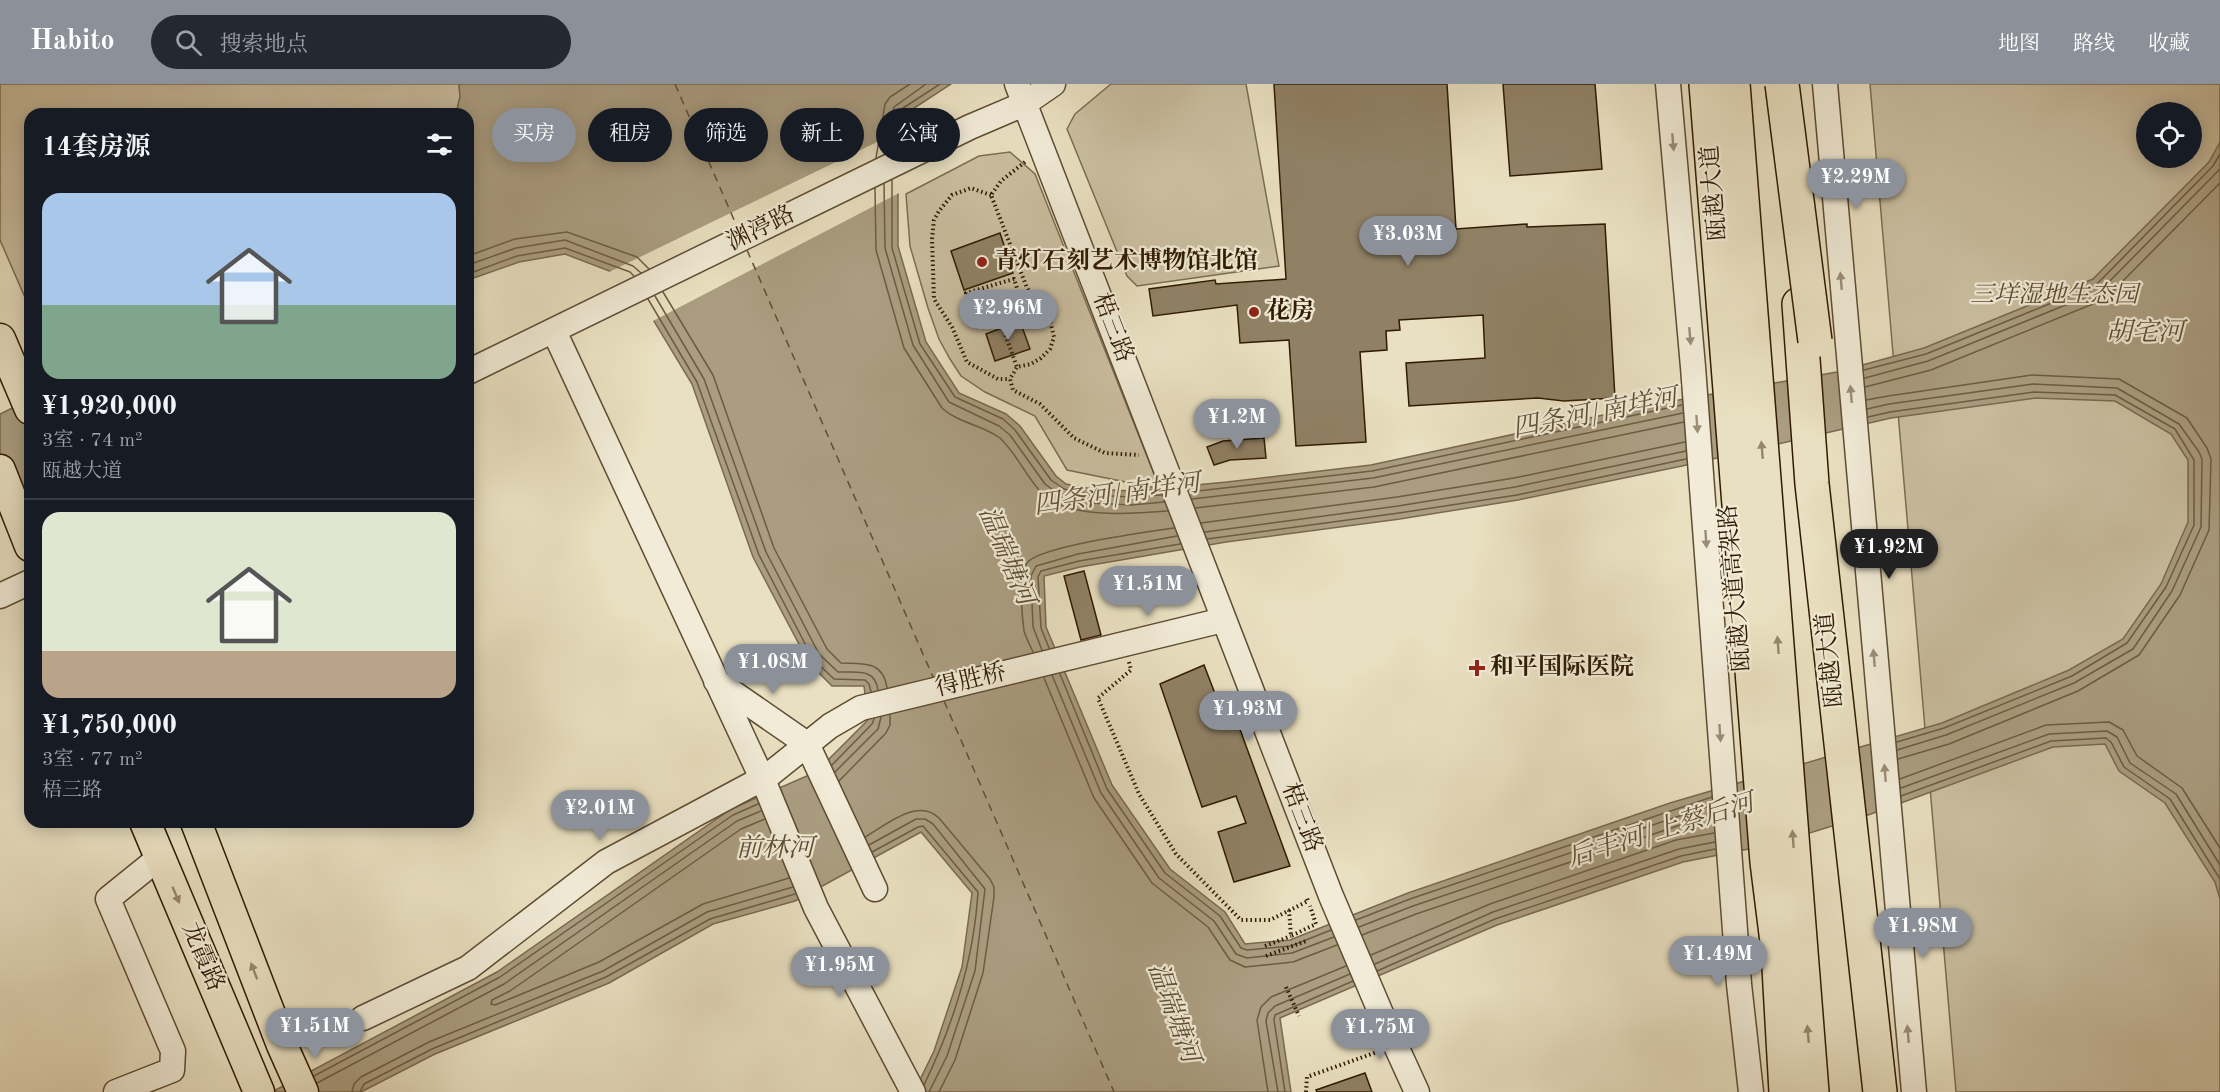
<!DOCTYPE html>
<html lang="zh">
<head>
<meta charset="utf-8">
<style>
	:root { --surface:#171b24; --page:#242831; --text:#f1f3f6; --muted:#9ea1a6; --line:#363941; --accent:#8c9099 }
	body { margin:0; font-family:"Old Standard TT","Noto Serif SC",serif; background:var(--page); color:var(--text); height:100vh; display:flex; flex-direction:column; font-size:22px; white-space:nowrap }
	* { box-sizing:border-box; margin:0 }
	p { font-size:20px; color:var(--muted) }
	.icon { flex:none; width:33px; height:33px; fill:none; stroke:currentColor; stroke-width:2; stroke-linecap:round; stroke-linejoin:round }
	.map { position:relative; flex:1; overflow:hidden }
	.details { position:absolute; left:24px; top:24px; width:450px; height:720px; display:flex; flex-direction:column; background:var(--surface); border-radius:18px; box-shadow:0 3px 15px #0003 }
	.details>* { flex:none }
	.hud { position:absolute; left:492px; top:24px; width:570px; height:54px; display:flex; gap:12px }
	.tools { position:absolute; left:2136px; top:18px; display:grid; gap:12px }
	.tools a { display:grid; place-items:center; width:66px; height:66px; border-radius:50%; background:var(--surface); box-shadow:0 3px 15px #0003; font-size:30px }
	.price { position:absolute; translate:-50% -51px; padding:0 14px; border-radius:21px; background:var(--accent); color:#fff; font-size:20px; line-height:39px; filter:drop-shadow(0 2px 3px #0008) }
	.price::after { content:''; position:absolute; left:50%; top:36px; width:18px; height:14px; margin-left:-9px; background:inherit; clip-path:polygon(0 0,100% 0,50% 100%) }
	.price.active { background:#222; color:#fff }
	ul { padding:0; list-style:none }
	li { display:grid; align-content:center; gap:12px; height:318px; padding:0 18px }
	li+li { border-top:2px solid var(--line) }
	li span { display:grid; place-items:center; height:186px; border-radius:18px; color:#555 }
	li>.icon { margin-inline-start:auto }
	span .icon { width:108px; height:108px; fill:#fffc; stroke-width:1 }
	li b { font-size:26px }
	h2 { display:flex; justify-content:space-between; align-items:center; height:72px; padding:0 18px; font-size:26px }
	.pill { padding:0 21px; border-radius:27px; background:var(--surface); box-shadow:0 3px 15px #0003; font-size:21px; line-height:54px }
	.pill.active { background:var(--accent); color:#fff }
	header { display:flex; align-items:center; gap:36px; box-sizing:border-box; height:84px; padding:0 30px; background:var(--accent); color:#fff }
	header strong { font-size:28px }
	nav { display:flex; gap:33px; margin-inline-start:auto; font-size:21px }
	.search { width:420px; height:54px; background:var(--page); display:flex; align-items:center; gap:15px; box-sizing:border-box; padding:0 21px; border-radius:33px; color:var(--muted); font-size:22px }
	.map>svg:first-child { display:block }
	.green { fill:#cabfa1; stroke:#7d6d52; stroke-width:1.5; fill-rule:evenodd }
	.water { fill:#aa9d80; stroke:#79694e; stroke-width:1.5; fill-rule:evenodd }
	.pier { fill:#e9e0c1 }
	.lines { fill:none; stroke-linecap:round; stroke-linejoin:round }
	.shore { stroke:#6d5c41; stroke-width:1.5 }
	.ferry { stroke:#614f34; stroke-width:1.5; stroke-dasharray:8 6; stroke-linecap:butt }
	.building { fill:#908165; stroke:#301b02; stroke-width:1.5 }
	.minor-casing { stroke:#5e4c32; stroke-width:27 }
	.major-casing { stroke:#301b02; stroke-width:33 }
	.highway-casing { stroke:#301b02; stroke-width:36 }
	.path { stroke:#301b02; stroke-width:4; stroke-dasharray:1.5 3; stroke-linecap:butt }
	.minor { stroke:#f1ebd7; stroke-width:24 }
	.major { stroke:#e9e0c1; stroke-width:30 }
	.highway { stroke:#e9e0c1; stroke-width:33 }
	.highway-bridge-casing { stroke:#301b02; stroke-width:36; stroke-linecap:butt }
	.highway-bridge { stroke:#e9e0c1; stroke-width:33 }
	.oneway { fill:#9a8d77 }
	.oneway2 { fill:#96876b }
	.poi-dot { fill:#8f2418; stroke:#f1ebd7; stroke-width:2 }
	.labels { text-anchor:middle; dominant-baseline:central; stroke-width:4.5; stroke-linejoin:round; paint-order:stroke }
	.street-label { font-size:24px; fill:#301b02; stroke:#f1ebd7 }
	.poi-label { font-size:24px; font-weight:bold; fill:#301b02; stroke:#f1ebd7; text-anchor:start }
	.park-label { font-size:24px; font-style:italic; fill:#5e4c32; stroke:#f1ebd7 }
	.water-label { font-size:26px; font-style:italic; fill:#614f34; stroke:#f1ebd7 }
</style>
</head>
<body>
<header>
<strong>Habito</strong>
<div class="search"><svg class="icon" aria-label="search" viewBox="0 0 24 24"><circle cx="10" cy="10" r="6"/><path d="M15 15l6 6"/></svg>搜索地点</div>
<nav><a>地图</a><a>路线</a><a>收藏</a></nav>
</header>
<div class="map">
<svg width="2220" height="1008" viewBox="0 0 2220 1008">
	<rect width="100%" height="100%" fill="#e9e0c1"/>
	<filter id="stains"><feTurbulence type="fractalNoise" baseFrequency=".00333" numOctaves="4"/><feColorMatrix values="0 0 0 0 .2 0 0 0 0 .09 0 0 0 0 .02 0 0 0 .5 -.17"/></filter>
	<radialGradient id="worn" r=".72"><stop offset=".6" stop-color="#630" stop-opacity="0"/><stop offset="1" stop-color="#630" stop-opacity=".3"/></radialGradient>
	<path class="green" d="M0,0H459L460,13L456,30H30V225L0,156Z
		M1111,0H1246L1279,182L1137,202L1127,192L1067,45L1075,30Z
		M1870,0H2220V1008H1956ZM2146,28H2192V74H2146Z
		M1010,68L1035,90L1160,405L1067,386L1035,332L985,308L961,292L950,275L939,255L928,224L910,162L906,110L979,72Z"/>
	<path class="water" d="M459,0H951L905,30L898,82V162L926,258L959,309L1006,330L1020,342L1056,392L1066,400L1092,405L1132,407L1227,398L1371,381L1645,322L1837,288L1924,264L2093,195L2209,78L2220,58V815L2215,798L2165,719L2119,687L2105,660L2053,663L1871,730L1774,760L1683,778L1497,841L1280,934L1291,1008H914L934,967L962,883L972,809L921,748L795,817L713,840L609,899L435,970L361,1008H272L497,888L731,725L816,688L868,636L864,602H832L809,579L753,473L692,300L628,194L565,170L519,178L468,196V30H456L460,13ZM2035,314L2115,317L2171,350L2188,376V438L2161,500L2123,555L2069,586L1942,639L1670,719L1408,809L1290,856L1245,860L1225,828L1170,785L1112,701L1046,543L1044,492L1080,483L1226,458L1400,435L1518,416L1682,382L1891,334Z
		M30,315V408L0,423V330Z"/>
	<path class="pier" d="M906,44L901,83V108L651,238L626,197L607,189Z"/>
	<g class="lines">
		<path class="shore" d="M894,65L900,26L940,0
			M886,69L894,23L926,0
			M876,74L885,20L890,13L910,0
			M892,96V164L920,260L955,313L1003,335L1015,346L1051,396L1064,405L1091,411L1131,413L1161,411
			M884,100L885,164L913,261L949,318L999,342L1010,351L1045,400L1061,412L1091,419L1132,421L1164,418
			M875,104L876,166L904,264L942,324C958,339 983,341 1000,354C1016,369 1025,390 1039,406C1064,436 1132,430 1168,427
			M468,172L515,155L567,148L637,173L649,185
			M468,181L516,164L565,156L633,182L641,189
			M468,190L517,172L565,164L630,188L634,192
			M663,208L713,291L774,464L827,565L841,579C863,580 883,576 887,604
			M655,212L704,295L766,468L819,570L838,588C855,589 875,583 878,606
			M648,215L697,298L759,471L813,575L834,595L865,596L869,600L871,608
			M1864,286L1926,270L2096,201L2213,82L2220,70
			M1865,294L1928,277L2100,207L2220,85
			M1865,303L1931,286L2105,215L2220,99
			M1866,316L1888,312L2032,291L2119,295L2187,334L2207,364L2211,375L2209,446L2180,511L2139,571L2078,607L1949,660L1898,675
			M1867,325L1889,320L2033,300L2117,304L2179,340L2199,368L2202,375L2201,443L2172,507L2133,565L2074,599L1946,651L1897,666
			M1868,333L1890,328L2034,308L2115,311L2175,345L2194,376V441L2166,503L2127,559L2072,592L1944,644L1897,658
			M1189,408L1372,387L1682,321
			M1192,415L1373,394L1683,329
			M1195,424L1374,403L1684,338
			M1201,439L1397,413L1514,394L1685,358
			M1205,448L1398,422L1515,403L1686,367
			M1207,455L1399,429L1517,411L1686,375
			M1049,564L1041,544L1038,493L1041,487L1079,477L1180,460
			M1042,566L1033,543L1031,492L1036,482L1078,470L1177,452
			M1033,568C1030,561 1026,554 1024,547C1022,533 1018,490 1027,479C1040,462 1148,448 1174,444
			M1060,590L1107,705L1165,789L1220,832L1241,864L1247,866L1291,862L1331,846
			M1052,591L1101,709L1159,794L1214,837L1236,870L1247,874L1292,869L1334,853
			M1044,594L1094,714L1152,799L1208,843L1230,876L1245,883L1293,878L1337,861
			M832,681L872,640L874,635
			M835,688L878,645L881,633
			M1900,695L2046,641L2109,638L2123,646L2137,672L2182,704L2220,764
			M839,697L886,649L890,641V631
			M1901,704L2049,650L2107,647L2117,653L2130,679L2176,710L2220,781
			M1901,712L2051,657L2106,654L2111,658L2124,683L2170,715L2220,795
			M765,735L741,745L510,907L492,916L491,920L495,921L599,878L703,820L789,794
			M865,753C886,741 918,713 939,734L990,795L994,803V813L983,889L955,976L939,1008
			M869,761L916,735H925L933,740L985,805L975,887L947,972L929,1008
			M872,768L918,743L923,742L978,808C974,874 953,941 924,1001
			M1356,836L1410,815L1712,713
			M1359,843L1413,822L1712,721
			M1362,851L1416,830L1713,730
			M1371,871L1490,820L1676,756L1714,749
			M1375,880L1493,828L1679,765L1715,758
			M1377,887L1495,835L1681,772L1715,765
			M314,992L500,893L733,731L758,720
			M317,999L504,900L737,737L761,727
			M352,1008L354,1000L361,993L429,958L603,887L707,828L793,803
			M360,1008L364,1000L432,965L606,893L710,835L795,810
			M1268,1008L1257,936L1261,923L1271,913L1346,882
			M1278,1008L1266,937L1268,929L1275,922L1350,890
			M1285,1008L1274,936L1275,931L1353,897"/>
		<path class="ferry" d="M675,0L738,145
			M747,166L933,593
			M944,617L1114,1008"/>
	</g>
	<path class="building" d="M1274,0H1447L1456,145L1527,140V143L1605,140L1615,314L1564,317L1538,314L1409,322L1406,279L1485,274L1483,231L1399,236L1400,246L1386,247L1387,266L1360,268L1366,358L1296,362L1289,256L1240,259L1237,221L1153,232L1149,205L1215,196L1216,200L1286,195Z
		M1503,0H1595L1602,85L1510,92Z
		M1000,149L1013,189L964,206L951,167Z
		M1020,237L1030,265L995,277L986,250Z
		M1264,354L1266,374L1230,376L1214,381L1207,363L1223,357Z
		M1084,487L1101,551L1081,556L1064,492Z
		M1204,581L1224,633L1234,629L1290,782L1234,798L1218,748L1246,739L1236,712L1202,723L1160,600Z
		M1365,989L1372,1008H1317L1316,1006Z"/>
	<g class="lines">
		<g class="minor-casing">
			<path id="minor" d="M1017,0L1331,812L1380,927L1417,1008
				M1668,0L1693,283L1739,900L1751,1008
				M1825,0L1914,1008
				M554,247L766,703L816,824L913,1008
				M468,288L970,43L1024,20L1053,0
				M0,512L30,498
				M716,597L807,660L875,805
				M363,934L468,884L606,778L769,691L830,642L861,624L1223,536
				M116,1008L172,986L173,967L108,815L160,773"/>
		</g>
		<g class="major-casing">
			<path id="major" d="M0,255L30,325
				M0,386L30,462
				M145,738L259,1008
				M196,738L282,961L303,1008"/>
		</g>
		<g class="highway-casing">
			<path id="highway" d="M1706,0L1767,778L1778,866L1786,1008
				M1733,0L1812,1008
				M1799,220L1812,400L1880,1008"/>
		</g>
		<path class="path" d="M1025,78L1001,97L991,111L1027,204L1050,237L1054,253L1050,265L1041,274L1031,280L1017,283L1010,295L1013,306L1040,320L1074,354L1105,369L1139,371
			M991,111L971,104L952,111L939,127L934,136L932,155L934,215L952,243L967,278L998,295H1010
			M1000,236L1024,226L1014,195L966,209L977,243L1000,236L1017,283
			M1129,578L1131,586L1098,614L1139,710L1176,770L1241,836H1270L1308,817L1307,814
			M1289,826L1291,852L1316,840L1310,822
			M1265,862L1291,852
			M1266,872L1306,857
			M1286,903L1299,932
			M1306,1008L1307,993L1377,968"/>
		<use href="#minor" class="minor"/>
		<use href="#major" class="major"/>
		<use href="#highway" class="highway"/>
		<g class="highway-bridge-casing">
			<path id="highway-bridge" d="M1782,0L1815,257"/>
		</g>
		<use href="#highway-bridge" class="highway-bridge"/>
	</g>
	<defs><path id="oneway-solid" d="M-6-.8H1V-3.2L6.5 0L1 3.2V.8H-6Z" transform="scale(1.5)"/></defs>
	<g class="oneway">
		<use href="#oneway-solid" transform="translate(1673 58) rotate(85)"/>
		<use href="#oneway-solid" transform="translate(1841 197) rotate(-95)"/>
		<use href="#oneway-solid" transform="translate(1690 252) rotate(85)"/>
		<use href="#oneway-solid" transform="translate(1851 310) rotate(-95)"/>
		<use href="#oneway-solid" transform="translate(1697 340) rotate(86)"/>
		<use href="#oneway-solid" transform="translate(1706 455) rotate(86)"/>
		<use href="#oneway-solid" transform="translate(1874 574) rotate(-95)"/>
		<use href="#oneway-solid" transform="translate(1720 649) rotate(86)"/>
		<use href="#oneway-solid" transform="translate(1885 689) rotate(-95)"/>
		<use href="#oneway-solid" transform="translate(1908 950) rotate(-95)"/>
	</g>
	<g class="oneway2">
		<use href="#oneway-solid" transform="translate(1762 366) rotate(-95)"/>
		<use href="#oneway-solid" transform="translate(1778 561) rotate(-94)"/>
		<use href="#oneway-solid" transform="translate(1793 755) rotate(-94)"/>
		<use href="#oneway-solid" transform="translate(176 811) rotate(67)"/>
		<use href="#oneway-solid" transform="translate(254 887) rotate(-111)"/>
		<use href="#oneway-solid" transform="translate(1808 950) rotate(-95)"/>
	</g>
	<g class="poi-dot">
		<circle cx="982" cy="178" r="6"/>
		<circle cx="1254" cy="228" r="6"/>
		<path d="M1474 575h6v6h6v6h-6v6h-6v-6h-6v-6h6z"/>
	</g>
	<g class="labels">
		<g class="street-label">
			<text transform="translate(1715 109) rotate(-95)">瓯越大道</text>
			<text transform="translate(761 145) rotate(-26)">渊渟路</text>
			<text transform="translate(1112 244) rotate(69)">梧三路</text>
			<text transform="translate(1736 504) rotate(-95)">瓯越大道高架路</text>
			<text transform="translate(1831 576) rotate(-96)">瓯越大道</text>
			<text transform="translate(971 597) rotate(-14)">得胜桥</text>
			<text transform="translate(1301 734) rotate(69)">梧三路</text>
			<text transform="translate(202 873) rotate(67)">龙霞路</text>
		</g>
		<g class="poi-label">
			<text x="994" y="178">青灯石刻艺术博物馆北馆</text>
			<text x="1266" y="228">花房</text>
			<text x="1490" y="584">和平国际医院</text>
		</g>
		<g class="park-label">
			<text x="2054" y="212">三垟湿地生态园</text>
		</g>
		<g class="water-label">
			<text x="2145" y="249">胡宅河</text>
			<text transform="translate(1595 330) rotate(-11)">四条河/南垟河</text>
			<text transform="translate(1117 411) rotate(-8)">四条河/南垟河</text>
			<text transform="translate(1006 472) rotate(67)">温瑞塘河</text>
			<text transform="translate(1661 747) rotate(-17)">后丰河/上蔡后河</text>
			<text x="775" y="765">前林河</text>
			<text transform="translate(1173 929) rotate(70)">温瑞塘河</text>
		</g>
	</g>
	<rect width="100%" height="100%" filter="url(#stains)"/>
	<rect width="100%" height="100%" fill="url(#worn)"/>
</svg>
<div class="tools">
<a><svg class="icon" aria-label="locate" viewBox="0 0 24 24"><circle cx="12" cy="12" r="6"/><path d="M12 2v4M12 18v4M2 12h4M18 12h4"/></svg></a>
</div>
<b class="price" style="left:1856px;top:126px">¥2.29M</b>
<b class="price" style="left:1408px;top:183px">¥3.03M</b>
<b class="price" style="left:1008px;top:257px">¥2.96M</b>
<b class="price" style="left:1237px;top:366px">¥1.2M</b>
<b class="price active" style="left:1889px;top:496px">¥1.92M</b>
<b class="price" style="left:1148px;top:533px">¥1.51M</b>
<b class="price" style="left:773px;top:611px">¥1.08M</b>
<b class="price" style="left:1248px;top:658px">¥1.93M</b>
<b class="price" style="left:600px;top:757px">¥2.01M</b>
<b class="price" style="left:1923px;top:875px">¥1.98M</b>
<b class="price" style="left:1718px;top:903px">¥1.49M</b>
<b class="price" style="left:840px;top:914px">¥1.95M</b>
<b class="price" style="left:315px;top:975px">¥1.51M</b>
<b class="price" style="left:1380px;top:976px">¥1.75M</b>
<div class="hud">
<a class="pill active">买房</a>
<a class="pill">租房</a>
<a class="pill">筛选</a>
<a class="pill">新上</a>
<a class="pill">公寓</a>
</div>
<section class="details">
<h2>14套房源<svg class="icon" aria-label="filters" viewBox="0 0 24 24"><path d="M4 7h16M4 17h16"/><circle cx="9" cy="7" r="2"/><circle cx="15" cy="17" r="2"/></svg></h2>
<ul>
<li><span style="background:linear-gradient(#a9c7e8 60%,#7fa58c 0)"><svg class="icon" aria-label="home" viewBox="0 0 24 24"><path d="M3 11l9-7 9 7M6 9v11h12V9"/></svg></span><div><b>¥1,920,000</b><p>3室 · 74 m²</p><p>瓯越大道</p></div></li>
<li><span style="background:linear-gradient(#dfe7d0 75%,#b9a48a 0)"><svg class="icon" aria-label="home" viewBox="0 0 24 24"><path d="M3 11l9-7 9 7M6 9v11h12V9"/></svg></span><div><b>¥1,750,000</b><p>3室 · 77 m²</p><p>梧三路</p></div></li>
</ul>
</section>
</div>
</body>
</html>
